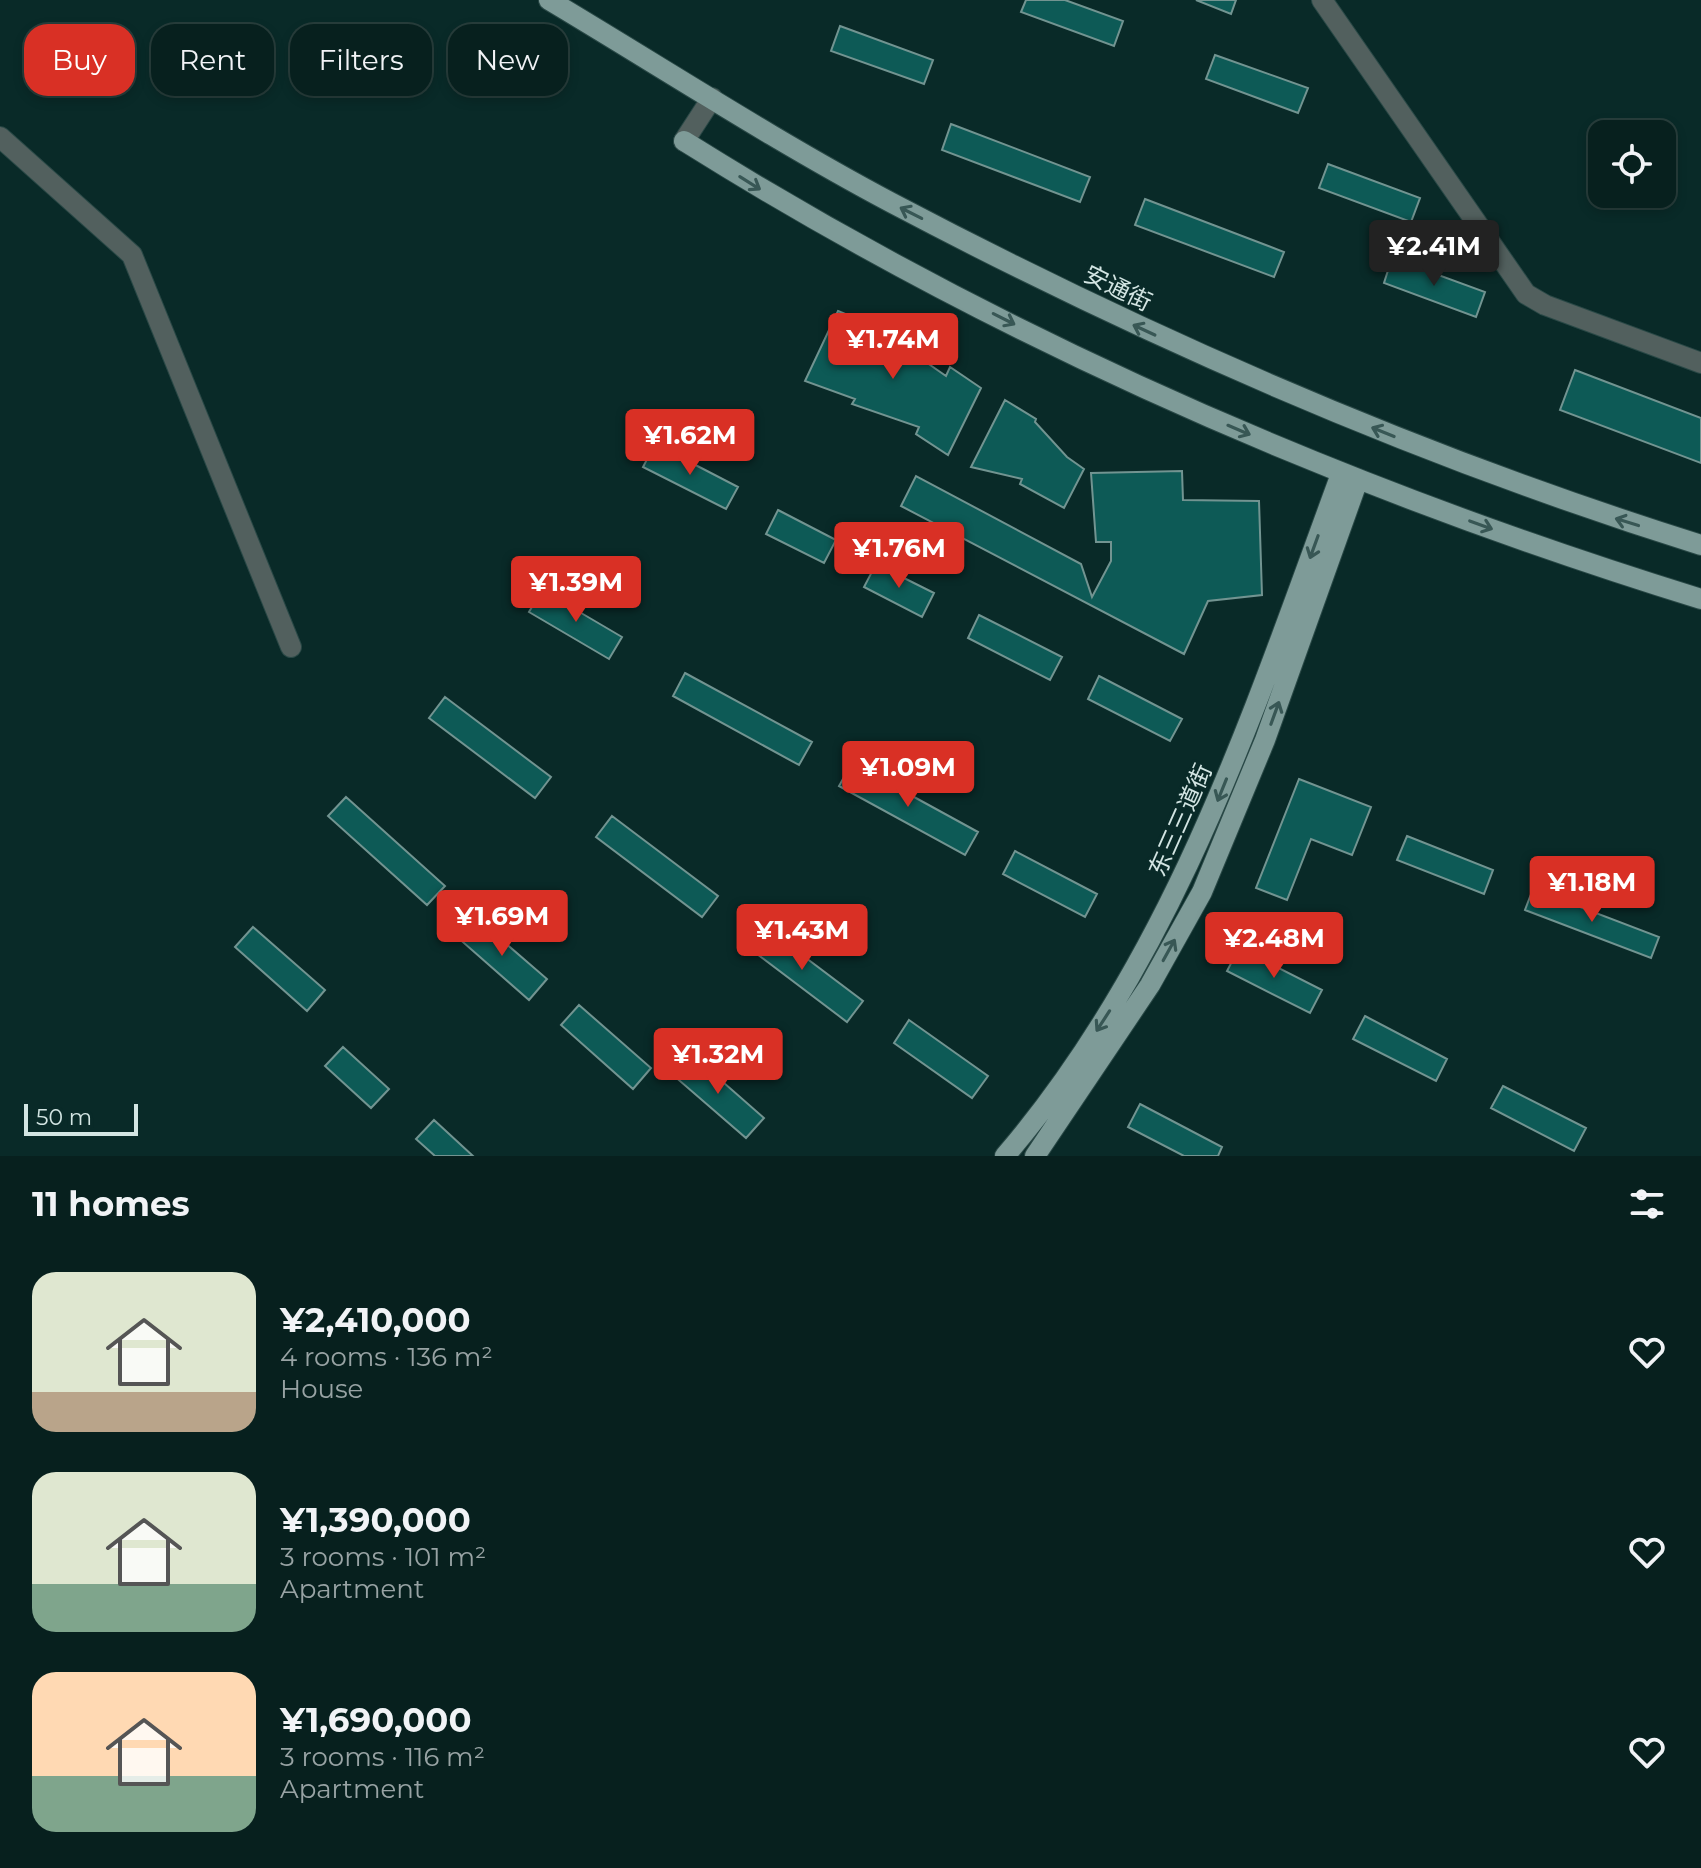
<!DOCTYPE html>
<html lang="en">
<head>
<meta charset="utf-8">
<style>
	:root { --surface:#07201e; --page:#102827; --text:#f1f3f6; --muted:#98a3a4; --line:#283e3c; --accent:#d93025 }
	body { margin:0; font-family:Montserrat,"Noto Sans SC",sans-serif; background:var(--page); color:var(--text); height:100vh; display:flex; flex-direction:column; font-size:30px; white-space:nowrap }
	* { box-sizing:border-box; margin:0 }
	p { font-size:26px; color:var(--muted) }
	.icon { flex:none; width:44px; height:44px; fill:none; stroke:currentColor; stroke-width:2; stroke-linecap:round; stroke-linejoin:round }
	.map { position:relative; height:1156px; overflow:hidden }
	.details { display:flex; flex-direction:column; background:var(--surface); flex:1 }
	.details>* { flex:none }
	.top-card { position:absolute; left:24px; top:24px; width:800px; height:72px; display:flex; gap:16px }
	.buttons { position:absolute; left:1588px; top:120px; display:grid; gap:16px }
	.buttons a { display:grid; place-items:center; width:88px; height:88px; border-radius:16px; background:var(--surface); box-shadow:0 4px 12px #0003,0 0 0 2px var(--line); font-size:40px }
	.scale { position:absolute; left:24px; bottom:20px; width:114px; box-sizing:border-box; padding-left:8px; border:4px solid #d3e5e3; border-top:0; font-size:22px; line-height:28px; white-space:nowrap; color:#d3e5e3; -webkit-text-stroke:6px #092a28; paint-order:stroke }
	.price { position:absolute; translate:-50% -68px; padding:0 18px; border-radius:8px; background:var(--accent); color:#fff; font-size:26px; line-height:52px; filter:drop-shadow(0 2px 4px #0008) }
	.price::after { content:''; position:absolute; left:50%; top:48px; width:24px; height:18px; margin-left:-12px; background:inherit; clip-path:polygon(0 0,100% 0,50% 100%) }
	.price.current { background:#222; color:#fff }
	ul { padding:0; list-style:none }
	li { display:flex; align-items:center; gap:24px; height:200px; padding:0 32px }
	li span { display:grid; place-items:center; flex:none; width:224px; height:160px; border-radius:24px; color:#555 }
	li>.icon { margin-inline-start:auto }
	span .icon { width:96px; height:96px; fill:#fffc; stroke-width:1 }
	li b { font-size:34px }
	h2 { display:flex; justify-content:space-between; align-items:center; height:96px; padding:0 32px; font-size:34px }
	.tag { padding:0 28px; border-radius:24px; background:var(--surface); box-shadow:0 4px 12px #0003,0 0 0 2px var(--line); font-size:28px; line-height:72px }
	.tag.current { background:var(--accent); color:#fff }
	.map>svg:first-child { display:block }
	.building { fill:#0d5a56; stroke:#729491; stroke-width:2 }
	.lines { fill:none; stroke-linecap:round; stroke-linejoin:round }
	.minor-casing { stroke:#294846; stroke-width:22 }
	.major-casing { stroke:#294846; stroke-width:22 }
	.minor { stroke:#52605e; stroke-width:20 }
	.major { stroke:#7e9b98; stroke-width:20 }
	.oneway { stroke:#385755 }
	.labels { text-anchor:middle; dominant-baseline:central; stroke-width:6; stroke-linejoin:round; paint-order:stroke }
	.street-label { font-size:24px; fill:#d3e5e3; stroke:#092a28 }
</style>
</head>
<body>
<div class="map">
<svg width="1701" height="1156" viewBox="0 0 1701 1156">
	<rect width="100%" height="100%" fill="#092a28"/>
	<path class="building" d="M1026,0H1065L1123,21L1114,46L1021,12Z
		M1196,0H1236L1231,14Z
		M840,26L933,60L924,84L831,51Z
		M1215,55L1308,88L1298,113L1206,79Z
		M951,124L1090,177L1080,202L942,150Z
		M1328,164L1420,198L1411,222L1319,188Z
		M1145,199L1284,252L1274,277L1135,225Z
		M1392,258L1485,292L1476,317L1384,283Z
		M838,311L874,326L946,376L950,367L981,388L948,455L916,434L919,427L852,404L855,399L805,381Z
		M1575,370L1701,418V463L1560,410Z
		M1005,400L1036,419L1035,422L1067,457L1084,469L1064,508L1020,484L1022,479L971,467Z
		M655,444L738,487L726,509L643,467Z
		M1182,471L1183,500L1259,501L1262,595L1208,601L1184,654L901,506L916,476L1081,564L1092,597L1111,561V542H1096L1091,473Z
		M778,510L836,540L824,563L766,534Z
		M876,564L934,593L922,617L864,587Z
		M542,590L622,637L609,659L529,612Z
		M979,615L1062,657L1050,680L968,638Z
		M685,673L812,742L799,765L673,696Z
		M1099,676L1182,719L1170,741L1088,699Z
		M445,697L551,777L535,798L429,718Z
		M852,763L978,832L965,855L839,786Z
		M1299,779L1371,807L1352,855L1311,839L1287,900L1256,888Z
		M346,797L445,886L427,905L328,816Z
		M612,816L718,896L702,917L596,837Z
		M1407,836L1493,870L1484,894L1397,860Z
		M1015,851L1097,894L1085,917L1003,874Z
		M1533,889L1659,937L1651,958L1525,910Z
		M474,916L547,979L529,1000L456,936Z
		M757,921L863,1001L847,1022L741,942Z
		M253,927L325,990L307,1011L235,947Z
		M1239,948L1322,990L1310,1013L1227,971Z
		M579,1005L651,1068L633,1089L561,1025Z
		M1365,1016L1447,1059L1436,1081L1353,1039Z
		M909,1020L988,1076L972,1098L894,1043Z
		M343,1047L389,1089L371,1108L325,1066Z
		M691,1054L764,1118L746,1138L673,1075Z
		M1503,1086L1586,1128L1574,1151L1491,1108Z
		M1140,1104L1222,1147L1218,1156H1184L1128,1127Z
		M434,1120L473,1156H435L416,1139Z"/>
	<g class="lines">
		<g class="minor-casing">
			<path id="minor" d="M1322,0L1526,294L1545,305L1701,363
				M0,137L132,255L291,647
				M684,141L712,98"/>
		</g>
		<g class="major-casing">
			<path id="major" d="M549,0C663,68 775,141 892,203C1152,340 1420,457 1701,545
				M684,141C1000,339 1345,489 1701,599
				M1005,1156C1174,959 1253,713 1341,474
				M1035,1156L1150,985L1202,892L1265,740L1358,480"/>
		</g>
		<use href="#minor" class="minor"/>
		<use href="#major" class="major"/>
	</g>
	<defs><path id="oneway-shaft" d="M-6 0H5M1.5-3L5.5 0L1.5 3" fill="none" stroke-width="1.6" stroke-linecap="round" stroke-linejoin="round" transform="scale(2)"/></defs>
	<g class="oneway">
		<use href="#oneway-shaft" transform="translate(750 183) rotate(32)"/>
		<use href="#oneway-shaft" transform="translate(911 213) rotate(-153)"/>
		<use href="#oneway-shaft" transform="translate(1004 319) rotate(27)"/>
		<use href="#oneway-shaft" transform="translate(1144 330) rotate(-155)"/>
		<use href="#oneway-shaft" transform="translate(1239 430) rotate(23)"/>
		<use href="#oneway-shaft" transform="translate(1383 432) rotate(-158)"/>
		<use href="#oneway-shaft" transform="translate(1627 522) rotate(-163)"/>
		<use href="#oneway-shaft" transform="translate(1481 525) rotate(20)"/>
		<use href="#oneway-shaft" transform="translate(1314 547) rotate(110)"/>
		<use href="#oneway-shaft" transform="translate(1275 713) rotate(-70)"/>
		<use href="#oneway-shaft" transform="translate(1222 790) rotate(112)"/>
		<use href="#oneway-shaft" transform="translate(1169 950) rotate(-61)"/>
		<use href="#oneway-shaft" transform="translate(1103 1021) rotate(123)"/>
	</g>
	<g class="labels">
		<g class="street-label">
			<text transform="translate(1118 288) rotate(26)">安通街</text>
			<text transform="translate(1180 820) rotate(-66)">东三三道街</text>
		</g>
	</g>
</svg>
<div class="buttons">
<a><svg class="icon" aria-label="locate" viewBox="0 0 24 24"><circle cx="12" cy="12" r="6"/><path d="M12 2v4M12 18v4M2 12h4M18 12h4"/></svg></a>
</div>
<div class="scale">50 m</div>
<b class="price current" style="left:1434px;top:288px">¥2.41M</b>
<b class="price" style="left:893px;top:381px">¥1.74M</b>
<b class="price" style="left:690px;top:477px">¥1.62M</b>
<b class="price" style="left:899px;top:590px">¥1.76M</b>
<b class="price" style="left:576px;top:624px">¥1.39M</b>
<b class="price" style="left:908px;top:809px">¥1.09M</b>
<b class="price" style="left:1592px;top:924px">¥1.18M</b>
<b class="price" style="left:502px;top:958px">¥1.69M</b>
<b class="price" style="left:802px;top:972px">¥1.43M</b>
<b class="price" style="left:1274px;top:980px">¥2.48M</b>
<b class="price" style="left:718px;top:1096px">¥1.32M</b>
<div class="top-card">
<a class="tag current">Buy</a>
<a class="tag">Rent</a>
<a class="tag">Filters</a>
<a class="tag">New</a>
</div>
</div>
<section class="details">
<h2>11 homes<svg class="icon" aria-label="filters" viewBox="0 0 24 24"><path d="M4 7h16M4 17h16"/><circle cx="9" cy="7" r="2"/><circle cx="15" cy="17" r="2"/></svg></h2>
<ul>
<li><span style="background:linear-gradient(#dfe7d0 75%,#b9a48a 0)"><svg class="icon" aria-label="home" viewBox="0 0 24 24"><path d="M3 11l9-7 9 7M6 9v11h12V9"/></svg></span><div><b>¥2,410,000</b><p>4 rooms · 136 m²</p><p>House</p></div><svg class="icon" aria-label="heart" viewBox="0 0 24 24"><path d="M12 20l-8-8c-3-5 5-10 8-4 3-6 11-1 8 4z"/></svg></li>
<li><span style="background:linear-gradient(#dfe7d0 70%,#7fa58c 0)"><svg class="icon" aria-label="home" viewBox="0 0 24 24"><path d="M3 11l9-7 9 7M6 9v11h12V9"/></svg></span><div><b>¥1,390,000</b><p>3 rooms · 101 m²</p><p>Apartment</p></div><svg class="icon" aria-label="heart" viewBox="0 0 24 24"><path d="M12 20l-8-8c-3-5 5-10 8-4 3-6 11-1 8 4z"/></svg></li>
<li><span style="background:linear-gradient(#ffd9b3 65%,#7fa58c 0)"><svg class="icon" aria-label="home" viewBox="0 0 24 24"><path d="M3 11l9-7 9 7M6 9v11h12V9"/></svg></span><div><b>¥1,690,000</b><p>3 rooms · 116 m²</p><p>Apartment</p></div><svg class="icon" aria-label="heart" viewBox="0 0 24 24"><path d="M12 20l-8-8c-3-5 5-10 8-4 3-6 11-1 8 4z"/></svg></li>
</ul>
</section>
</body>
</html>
